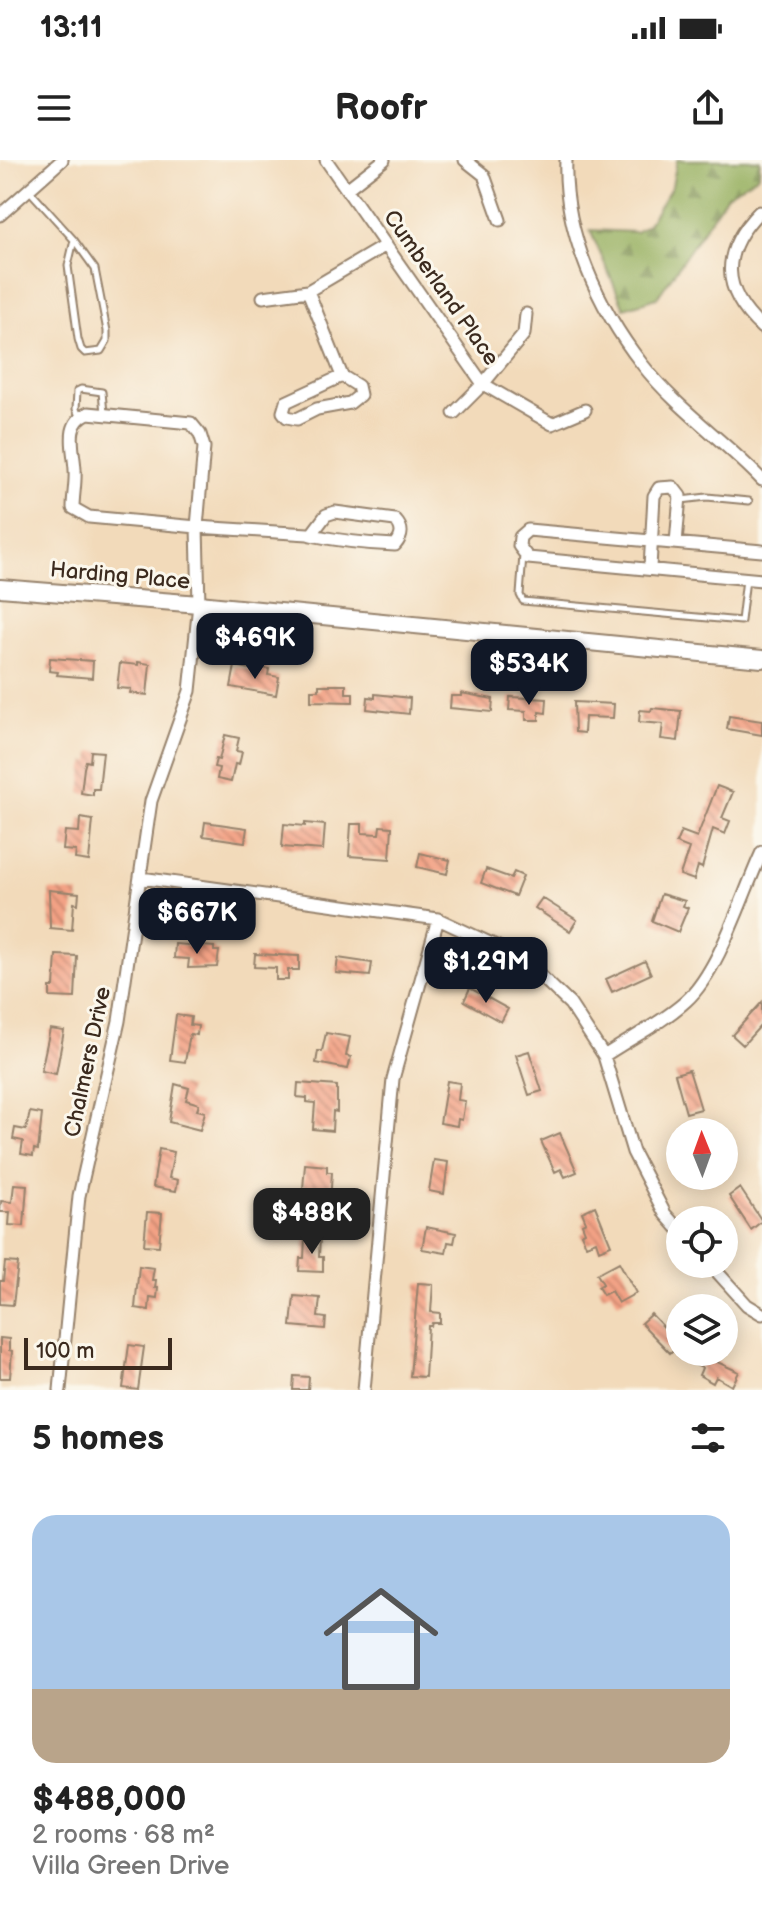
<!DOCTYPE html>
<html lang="en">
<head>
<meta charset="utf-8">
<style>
	:root { --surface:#fff; --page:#f6f6f6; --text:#222; --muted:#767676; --line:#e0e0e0; --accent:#111827 }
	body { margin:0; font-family:"Balsamiq Sans",sans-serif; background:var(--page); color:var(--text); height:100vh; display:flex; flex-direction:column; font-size:30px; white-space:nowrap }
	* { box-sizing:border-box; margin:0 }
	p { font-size:26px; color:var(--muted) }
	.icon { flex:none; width:44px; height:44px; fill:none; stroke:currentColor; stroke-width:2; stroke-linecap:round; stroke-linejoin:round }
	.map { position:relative; height:1230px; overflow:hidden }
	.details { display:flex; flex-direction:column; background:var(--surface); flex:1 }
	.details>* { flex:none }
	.needle { width:52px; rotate:359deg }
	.buttons { position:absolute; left:666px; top:958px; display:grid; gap:16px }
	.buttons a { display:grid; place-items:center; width:72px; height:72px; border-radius:50%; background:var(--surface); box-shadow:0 4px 20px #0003; font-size:40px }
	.scale { position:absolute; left:24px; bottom:20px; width:148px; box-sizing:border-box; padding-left:8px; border:4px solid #3b2a1e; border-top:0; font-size:22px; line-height:28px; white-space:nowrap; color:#3b2a1e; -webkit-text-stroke:6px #fbf7ec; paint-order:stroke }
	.price { position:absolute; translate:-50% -68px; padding:0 18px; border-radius:16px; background:var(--accent); color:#fff; font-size:26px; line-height:52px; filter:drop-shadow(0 2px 4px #0008) }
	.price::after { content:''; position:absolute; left:50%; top:48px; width:24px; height:18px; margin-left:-12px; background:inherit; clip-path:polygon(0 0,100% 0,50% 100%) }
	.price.selected { background:#222; color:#fff }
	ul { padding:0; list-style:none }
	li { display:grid; align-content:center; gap:16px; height:424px; padding:0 32px }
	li+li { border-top:2px solid var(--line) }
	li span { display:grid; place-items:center; height:248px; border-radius:24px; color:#555 }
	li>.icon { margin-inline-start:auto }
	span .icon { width:144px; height:144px; fill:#fffc; stroke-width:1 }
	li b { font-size:34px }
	h2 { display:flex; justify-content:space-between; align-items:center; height:96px; padding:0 32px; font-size:34px }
	.status { display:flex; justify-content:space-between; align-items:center; height:56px; padding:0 40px; background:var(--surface); direction:ltr }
	.status svg { height:22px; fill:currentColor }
	header { display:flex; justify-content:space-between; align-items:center; height:104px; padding:0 32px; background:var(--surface); font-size:36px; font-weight:700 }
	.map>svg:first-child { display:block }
	.forest { fill:url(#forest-firs); stroke:#696d40; stroke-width:2 }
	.building { fill:url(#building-back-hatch) }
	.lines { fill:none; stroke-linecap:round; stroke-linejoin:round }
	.lane-casing { stroke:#96826c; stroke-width:9 }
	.street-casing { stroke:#96826c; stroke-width:15 }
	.secondary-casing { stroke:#96826c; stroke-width:20 }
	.lane { stroke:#fff; stroke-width:5 }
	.street { stroke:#fff; stroke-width:11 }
	.secondary { stroke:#fff; stroke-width:16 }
	.labels { text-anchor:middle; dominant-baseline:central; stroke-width:6; stroke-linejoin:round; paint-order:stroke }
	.street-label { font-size:22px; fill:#3b2a1e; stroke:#fbf7ec }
</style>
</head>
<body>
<div class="status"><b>13:11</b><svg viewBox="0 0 49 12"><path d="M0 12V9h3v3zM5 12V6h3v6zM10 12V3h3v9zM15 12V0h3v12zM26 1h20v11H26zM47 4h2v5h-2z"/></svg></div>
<header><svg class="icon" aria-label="menu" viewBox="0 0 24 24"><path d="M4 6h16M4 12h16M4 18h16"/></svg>Roofr<svg class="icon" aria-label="share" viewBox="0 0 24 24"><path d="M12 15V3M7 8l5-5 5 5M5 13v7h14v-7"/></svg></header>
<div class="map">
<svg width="762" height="1230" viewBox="0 0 762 1230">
	<defs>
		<pattern id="forest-firs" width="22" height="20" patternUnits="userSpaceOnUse" patternTransform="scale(2)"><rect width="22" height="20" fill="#97b061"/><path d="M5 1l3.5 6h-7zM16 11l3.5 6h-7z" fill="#7c8f4f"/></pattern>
		<pattern id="building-back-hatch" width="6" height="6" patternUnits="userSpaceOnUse" patternTransform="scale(2)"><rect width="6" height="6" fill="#f3a285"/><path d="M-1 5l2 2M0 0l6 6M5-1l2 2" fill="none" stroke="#c6846c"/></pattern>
	</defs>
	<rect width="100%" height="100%" fill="#fbf7ec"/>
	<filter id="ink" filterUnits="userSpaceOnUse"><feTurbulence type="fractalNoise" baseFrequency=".0125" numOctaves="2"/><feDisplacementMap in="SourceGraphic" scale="16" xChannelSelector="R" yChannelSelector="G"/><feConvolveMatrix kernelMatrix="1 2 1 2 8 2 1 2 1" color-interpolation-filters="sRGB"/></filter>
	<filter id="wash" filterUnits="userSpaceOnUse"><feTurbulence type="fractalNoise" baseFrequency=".006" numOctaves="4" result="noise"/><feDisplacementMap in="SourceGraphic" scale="32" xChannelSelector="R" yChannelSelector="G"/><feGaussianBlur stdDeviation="1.8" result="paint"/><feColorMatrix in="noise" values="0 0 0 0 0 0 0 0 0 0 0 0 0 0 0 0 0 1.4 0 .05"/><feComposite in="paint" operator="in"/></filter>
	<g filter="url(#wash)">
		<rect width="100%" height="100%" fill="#f2daba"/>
		<path class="forest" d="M677,0H760L759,15L727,35L657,138L624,148L590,70L636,72L648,64L672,26Z"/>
		<g id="blocks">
			<path class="building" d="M50,498L93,501L92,518L57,515L58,512L49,511Z
				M138,502L150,504L147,535L130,533L131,529L117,528L120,503L138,505Z
				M235,506L261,511V508L269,509L268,515L279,517L276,535L231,527Z
				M319,525H346V533H353V542L311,541V530H319Z
				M461,533L493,539L492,552L450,548L451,536H461Z
				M375,534L410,538L409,554L367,549L368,537L375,538Z
				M510,537L547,539L546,553L539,552V560H526V551L509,550Z
				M574,542L614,544L613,558L585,557L584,573L575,572Z
				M652,548L681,551L678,581L661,579L663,564L639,562L640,550L651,551Z
				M729,556L762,561V575L727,569Z
				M225,575L239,578L236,591L242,592L239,605L235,604L231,622L217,619L219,608L214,607L216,599L219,600Z
				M91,591L103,592L99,629H93V635L81,633L84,608L86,601L90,602Z
				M717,626L733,632L722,658L730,661L725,674L713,669L702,708L698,706L694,720L680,715L689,688L676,683L681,671L697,677Z
				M80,658L93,660L89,701L75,699L76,691L63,690L65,671L79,672Z
				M205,662L247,668L245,682L203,676Z
				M305,663L325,665L323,690L282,687L284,664L305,666Z
				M351,664H362V673L379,674L380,666L392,667L390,699L349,696Z
				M420,693L450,700L447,714L417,707Z
				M486,709L511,718L514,712L523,716L515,736L481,723Z
				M49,730L79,733L78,744L74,743L72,770L50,768Z
				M661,734L685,741L683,746L688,748L678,772L652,761Z
				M542,738L577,760L570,771L535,748Z
				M175,784L214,787V791H219L217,807L188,808L189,799L174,798Z
				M255,794L299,796V810H288V820H276V808L254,807Z
				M56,795L77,796L75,838L50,837V827H54Z
				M338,798L372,803L370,816L336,813Z
				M645,801L651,814L612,832L606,819Z
				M470,828L508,849L501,862L464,841Z
				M762,842V864L743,885L732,875Z
				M176,855L191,857L190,865L198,866L197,875L190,874L185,902L170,900Z
				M50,869L64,871L56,914L41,911Z
				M326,873L350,877L346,896L351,897L348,909L316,903L318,891H322Z
				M529,891L542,931L529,935L516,895Z
				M689,910L701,949L686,953L675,914Z
				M447,921L460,923L458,940L465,941L462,960L458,959L457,966L440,963Z
				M298,923L337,926V952L333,951L332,971L313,969L315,943L307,942V938L297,937Z
				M175,924L189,928L186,940L199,944L197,950L205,952L200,970L169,962Z
				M30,952L42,954L38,990L34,989L33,996L21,994L23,981L13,979L15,968L26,970Z
				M560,973L577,1012L565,1017L561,1009L555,1012L541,981Z
				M159,989L174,992L169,1018L178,1020L176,1031L153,1027Z
				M434,1000L448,1002L444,1034L429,1031Z
				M305,1004L327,1006V1012H332L330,1043L302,1041Z
				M14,1024L27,1025L24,1066L9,1065L10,1052H0L1,1041L12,1042Z
				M740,1028L762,1061L751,1070L729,1036Z
				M595,1046L611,1085L599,1090L596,1081L586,1085L581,1074L585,1072L582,1064L586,1062L582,1052Z
				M147,1052L162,1053L159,1086L144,1085Z
				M426,1067L456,1073L454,1083L448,1082L446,1093L422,1089Z
				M305,1077L320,1078L319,1097H323V1112L299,1111L300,1098H304Z
				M5,1102L18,1103L13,1145L0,1144V1121H3Z
				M619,1102L636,1133L618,1143L611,1131L603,1135L598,1127L603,1124L597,1114Z
				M139,1106L154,1108L152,1120H156L155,1128H158L157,1138L150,1137L149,1150L135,1148Z
				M418,1123L433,1124L431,1152L440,1153V1163H432L431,1166H428L425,1217L410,1216Z
				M294,1136L320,1138L318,1157L326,1158L325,1169L291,1166Z
				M651,1154L680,1184L670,1193L641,1163Z
				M0,1178L9,1179V1190L12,1191L10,1218H0Z
				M129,1185L144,1187L138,1230L123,1228Z
				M700,1194L739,1212L732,1226L716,1217L713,1223L699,1215L702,1208L694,1204Z
				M294,1216L309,1217L308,1230H293Z"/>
		</g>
	</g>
	<g filter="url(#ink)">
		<use href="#blocks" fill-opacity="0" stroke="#96826c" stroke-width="2"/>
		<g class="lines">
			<g class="lane-casing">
				<path id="lane" d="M28,29L74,80L95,109L107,171V181L101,191L85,193L81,189L78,179L68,106L74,80
					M79,256L76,249L77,231L81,229L102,232L104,253
					M681,340L707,337L749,341
					M523,395L520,435L523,441L741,461L746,419"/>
			</g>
			<g class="street-casing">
				<path id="street" d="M326,0L483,224L552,264L585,250
					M465,0L484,15L500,60
					M566,0C563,72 599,149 642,204C676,248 724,280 762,320
					M348,28L384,0
					M759,52C720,92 721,130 762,168
					M0,55L62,0
					M308,131L342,216L286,242L283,252L287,257L297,259L317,249L350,243L360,235L358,226L342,216
					M263,137L308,131L386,85
					M88,253L191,263L200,274L204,287L197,367L89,357L73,348C73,335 76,322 75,310C74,288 64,264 88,253Z
					M454,253L483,224L524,174L526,154
					M762,391L528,370L520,377L519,386L528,398L762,420
					M650,408L654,336L659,328L673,327L680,336L676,383
					M141,718L438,759L522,798L570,844L604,896L633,992L665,1054L680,1071
					M604,896C631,878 663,862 686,841C720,810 742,735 762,692
					M710,1104L747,1145L762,1154
					M60,1230L79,1036L119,861L151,641L190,531L199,444L197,367L308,374L311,375C340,381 366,384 395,385C403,376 403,368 395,360L335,352L326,355L311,375
					M364,1230L393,919L438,759"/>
			</g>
			<g class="secondary-casing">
				<path id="secondary" d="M0,428L199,444L762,499"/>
			</g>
			<use href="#lane" class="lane"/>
			<use href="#street" class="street"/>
			<use href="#secondary" class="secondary"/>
		</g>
	</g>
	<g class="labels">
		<g class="street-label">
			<text transform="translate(441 128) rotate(55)">Cumberland Place</text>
			<text transform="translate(120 416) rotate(5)">Harding Place</text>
			<text transform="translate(88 902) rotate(-78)">Chalmers Drive</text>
		</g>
	</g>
</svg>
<div class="buttons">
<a><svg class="needle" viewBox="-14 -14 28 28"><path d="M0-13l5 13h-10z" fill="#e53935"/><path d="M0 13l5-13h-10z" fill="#767676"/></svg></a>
<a><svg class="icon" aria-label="locate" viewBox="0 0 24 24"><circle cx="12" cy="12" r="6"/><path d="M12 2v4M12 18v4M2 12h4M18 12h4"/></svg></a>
<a><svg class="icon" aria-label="layers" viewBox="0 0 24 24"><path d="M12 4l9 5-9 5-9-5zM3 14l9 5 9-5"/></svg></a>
</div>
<div class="scale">100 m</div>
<b class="price" style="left:255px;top:521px">$469K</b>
<b class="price" style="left:529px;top:547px">$534K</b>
<b class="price" style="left:197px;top:796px">$667K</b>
<b class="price" style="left:486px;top:845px">$1.29M</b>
<b class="price selected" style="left:312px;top:1096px">$488K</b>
</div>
<section class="details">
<h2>5 homes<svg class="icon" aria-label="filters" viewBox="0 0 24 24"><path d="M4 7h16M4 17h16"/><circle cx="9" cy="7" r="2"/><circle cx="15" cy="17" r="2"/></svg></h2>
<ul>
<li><span style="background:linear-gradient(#a9c7e8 70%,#b9a48a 0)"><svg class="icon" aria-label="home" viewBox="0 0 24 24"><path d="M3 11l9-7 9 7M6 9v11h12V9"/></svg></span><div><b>$488,000</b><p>2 rooms · 68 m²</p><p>Villa Green Drive</p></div></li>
</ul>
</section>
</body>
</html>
